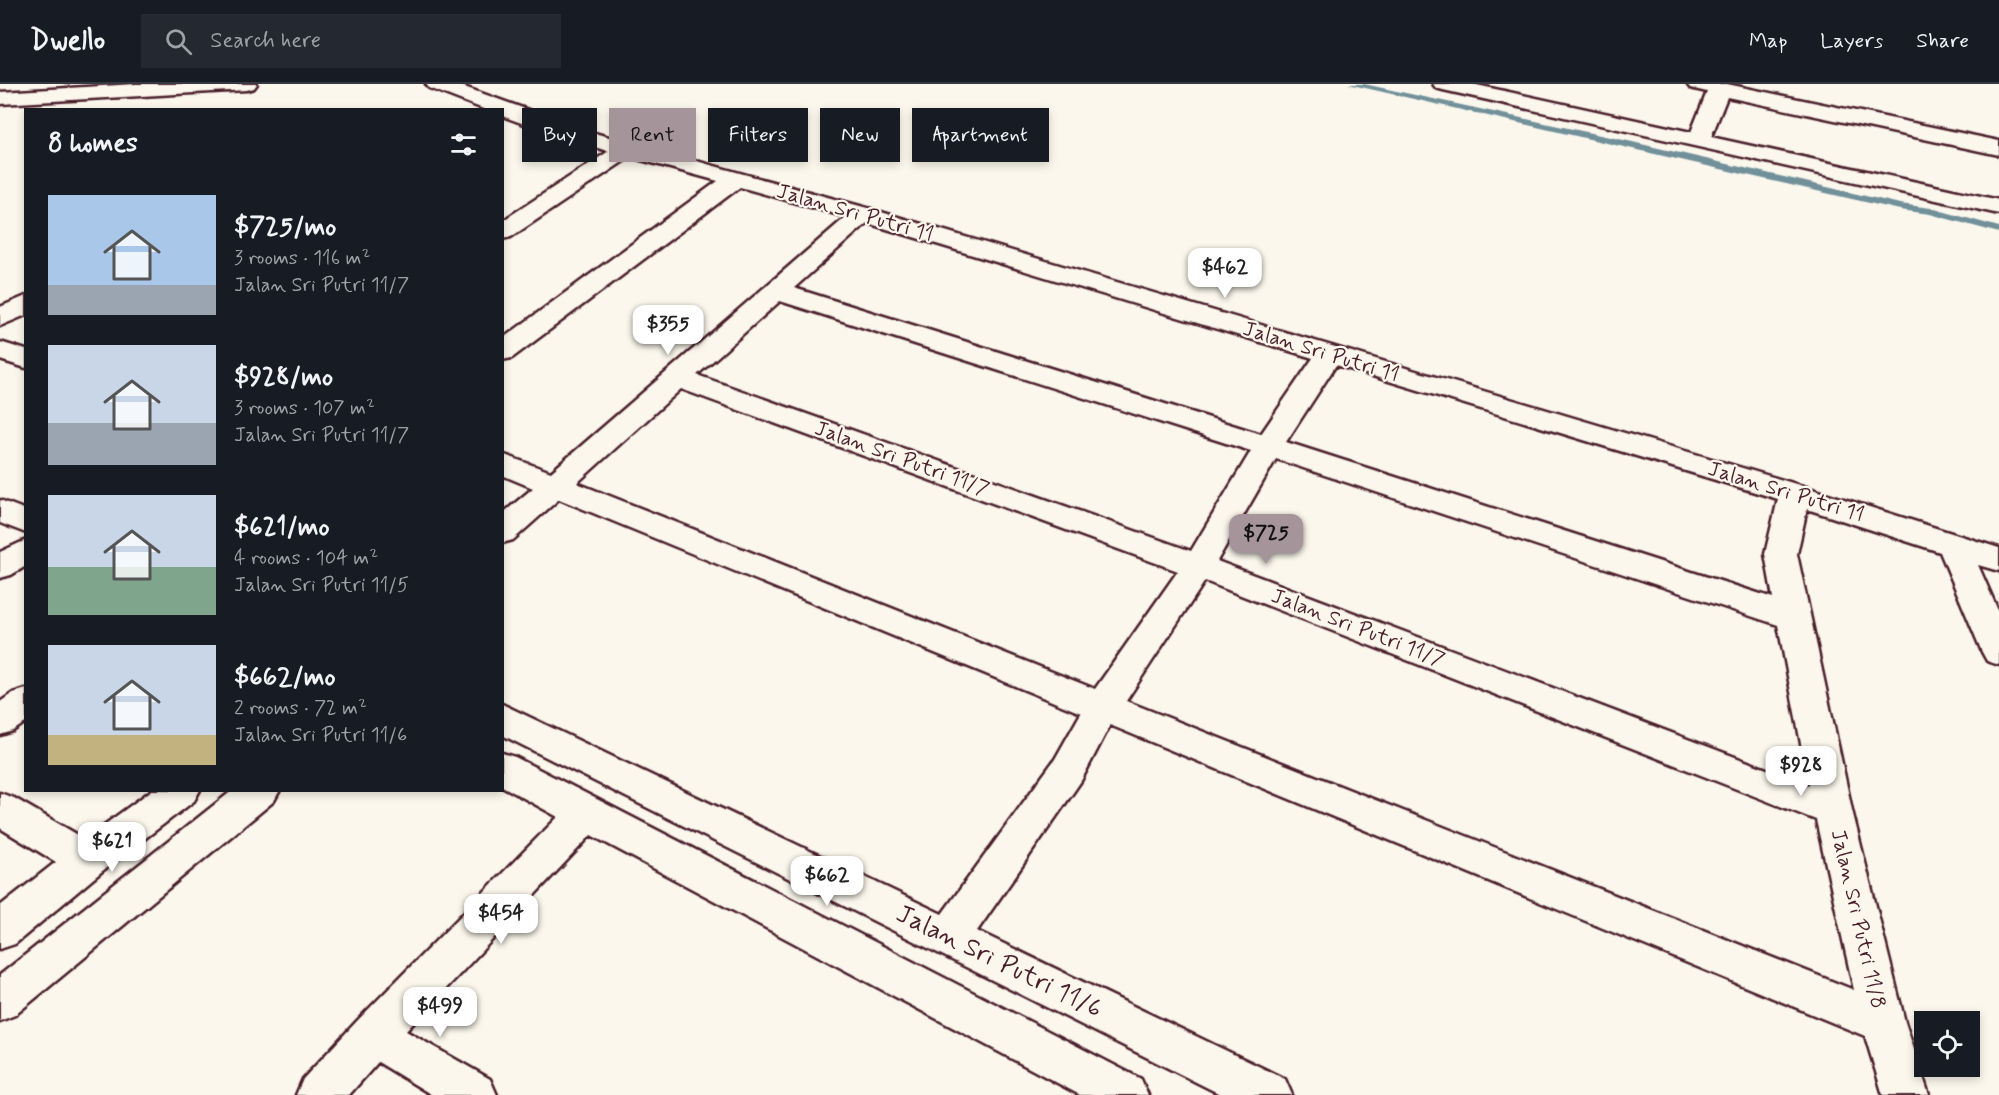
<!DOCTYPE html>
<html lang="en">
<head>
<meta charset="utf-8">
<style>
	:root { --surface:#171b24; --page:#242831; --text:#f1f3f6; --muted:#9ea1a6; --line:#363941; --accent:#a6949b }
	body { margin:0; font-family:Mynerve,sans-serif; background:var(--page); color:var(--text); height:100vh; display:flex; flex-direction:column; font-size:22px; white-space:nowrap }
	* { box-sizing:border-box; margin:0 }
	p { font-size:20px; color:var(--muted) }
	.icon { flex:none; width:33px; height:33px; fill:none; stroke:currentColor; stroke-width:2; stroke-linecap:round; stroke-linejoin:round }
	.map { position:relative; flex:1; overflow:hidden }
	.sheet { position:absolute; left:24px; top:24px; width:480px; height:684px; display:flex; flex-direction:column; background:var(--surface); border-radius:0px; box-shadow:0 3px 9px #0003 }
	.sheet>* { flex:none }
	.top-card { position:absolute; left:522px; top:24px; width:570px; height:54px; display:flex; gap:12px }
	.buttons { position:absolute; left:1914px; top:927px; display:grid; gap:12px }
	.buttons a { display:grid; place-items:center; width:66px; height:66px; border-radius:0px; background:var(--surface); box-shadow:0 3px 9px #0003; font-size:30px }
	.price { position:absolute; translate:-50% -51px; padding:0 14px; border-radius:12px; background:#fff; color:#222; font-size:20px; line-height:39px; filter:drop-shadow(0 2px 3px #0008) }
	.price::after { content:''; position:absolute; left:50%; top:36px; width:18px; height:14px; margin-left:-9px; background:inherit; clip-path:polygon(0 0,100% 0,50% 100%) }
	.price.selected { background:var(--accent); color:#111 }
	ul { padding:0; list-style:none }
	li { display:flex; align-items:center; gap:18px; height:150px; padding:0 24px }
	li span { display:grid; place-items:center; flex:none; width:168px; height:120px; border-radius:0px; color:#555 }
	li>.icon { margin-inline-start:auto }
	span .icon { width:72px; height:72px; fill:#fffc; stroke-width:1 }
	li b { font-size:26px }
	h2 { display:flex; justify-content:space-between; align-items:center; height:72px; padding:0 24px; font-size:26px }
	.pill { padding:0 21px; border-radius:0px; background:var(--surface); box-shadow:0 3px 9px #0003; font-size:21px; line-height:54px }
	.pill.selected { background:var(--accent); color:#111 }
	header { display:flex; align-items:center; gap:36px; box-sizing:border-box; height:84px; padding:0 30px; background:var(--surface); border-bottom:2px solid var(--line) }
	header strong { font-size:28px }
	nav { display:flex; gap:33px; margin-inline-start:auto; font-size:21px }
	.search { width:420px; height:54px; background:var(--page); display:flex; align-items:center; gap:15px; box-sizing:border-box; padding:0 21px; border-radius:0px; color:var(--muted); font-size:22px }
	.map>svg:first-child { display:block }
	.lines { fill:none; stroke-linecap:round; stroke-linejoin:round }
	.stream { fill:#71909a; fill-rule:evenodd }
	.minor-casing { stroke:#4a1f2b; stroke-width:5 }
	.minor { fill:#fbf7ec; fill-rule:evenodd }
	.labels { text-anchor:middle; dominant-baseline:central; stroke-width:4.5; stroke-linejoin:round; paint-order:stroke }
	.street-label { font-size:21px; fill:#4a1f2b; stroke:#fbf7ec }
	.near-street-label { font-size:26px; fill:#4a1f2b; stroke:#fbf7ec }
</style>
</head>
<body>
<header>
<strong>Dwello</strong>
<div class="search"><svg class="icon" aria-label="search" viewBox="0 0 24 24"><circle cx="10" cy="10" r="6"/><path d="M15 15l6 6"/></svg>Search here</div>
<nav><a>Map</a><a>Layers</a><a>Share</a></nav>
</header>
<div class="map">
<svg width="1999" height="1011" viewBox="0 0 1999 1011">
	<rect width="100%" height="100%" fill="#fbf7ec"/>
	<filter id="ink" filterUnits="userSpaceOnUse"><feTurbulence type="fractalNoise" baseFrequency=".0167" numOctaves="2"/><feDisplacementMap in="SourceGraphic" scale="12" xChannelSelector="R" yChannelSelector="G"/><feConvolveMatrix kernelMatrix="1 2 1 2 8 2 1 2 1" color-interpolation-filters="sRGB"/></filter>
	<g filter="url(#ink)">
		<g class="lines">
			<path class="stream" d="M1348,0H1364L1628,57L1900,120L1931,124L1999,143V149L1930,130L1900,126Z"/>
			<g class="minor-casing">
				<path id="minor" d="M136,0H257L254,4L247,6L0,20V8Z
					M426,0H456L587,47L871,125L1806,403L1999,464V487L1978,481L1999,529V581L1987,577L1982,568L1940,468L1807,425L1797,470L1852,726L1905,938L1929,1011H1883L1865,952L1110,641L1081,697L977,847L1285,995L1292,1011H1222L502,651V620L942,830L1055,675L1081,629L559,415L513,456L502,459V430L533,404L502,391V370L551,388L846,133L740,103L512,274L502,276V255L718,97L630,73L511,153L502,155V137L609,67L571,57L502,32V26H486L429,4ZM867,139L1313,274L1261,350L794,204ZM780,217L1251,367L1191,467L697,291ZM1336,281L1778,415L1765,470L1773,514L1286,358ZM681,305L1178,487L1095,605L577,399ZM1276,375L1778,541L1809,701L1217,477ZM1205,497L1816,736L1854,906L1126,617Z
					M1433,0H1472L1691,48L1707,8L1690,4L1687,0H1727L1999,57V71L1727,13L1711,53L1999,116V130L1443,6L1436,4Z
					M26,212V231L0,242V223Z
					M0,258L26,266V284L0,276Z
					M0,416L26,426V449L0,439Z
					M26,456V482L11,491L0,494V468Z
					M26,605V638L13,647L0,651V618L13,609Z
					M502,669L515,673L1141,995L1148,1011H1080L591,751L406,947L490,995L497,1011H432L378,978L349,1011H296L303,995L358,936L558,733L502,702Z
					M152,706H200L194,717L101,788L15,860L0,865V822L56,778L0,744V709L14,714L85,755Z
					M233,706H280L274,717L15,931L0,937V891Z"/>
			</g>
			<use href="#minor" class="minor"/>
		</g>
	</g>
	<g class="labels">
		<g class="street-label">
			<text transform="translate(855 129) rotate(16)">Jalan Sri Putri 11</text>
			<text transform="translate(1321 268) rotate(17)">Jalan Sri Putri 11</text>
			<text transform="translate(902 375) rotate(20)">Jalan Sri Putri 11/7</text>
			<text transform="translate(1786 408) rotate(17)">Jalan Sri Putri 11</text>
			<text transform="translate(1358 544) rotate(21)">Jalan Sri Putri 11/7</text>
			<text transform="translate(1858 835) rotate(77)">Jalan Sri Putri 11/8</text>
		</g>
		<g class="near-street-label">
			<text transform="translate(999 878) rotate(26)">Jalan Sri Putri 11/6</text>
		</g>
	</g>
</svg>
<div class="buttons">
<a><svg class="icon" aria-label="locate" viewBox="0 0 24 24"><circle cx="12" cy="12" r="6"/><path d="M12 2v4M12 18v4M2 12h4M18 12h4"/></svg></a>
</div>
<b class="price" style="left:1225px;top:215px">$462</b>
<b class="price" style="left:668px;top:272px">$355</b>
<b class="price selected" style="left:1266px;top:481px">$725</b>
<b class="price" style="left:1801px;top:713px">$928</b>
<b class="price" style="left:112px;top:789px">$621</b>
<b class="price" style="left:827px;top:823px">$662</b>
<b class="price" style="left:501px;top:861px">$454</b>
<b class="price" style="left:440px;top:954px">$499</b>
<div class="top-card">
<a class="pill">Buy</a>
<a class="pill selected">Rent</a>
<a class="pill">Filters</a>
<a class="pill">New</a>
<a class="pill">Apartment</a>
</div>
<section class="sheet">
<h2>8 homes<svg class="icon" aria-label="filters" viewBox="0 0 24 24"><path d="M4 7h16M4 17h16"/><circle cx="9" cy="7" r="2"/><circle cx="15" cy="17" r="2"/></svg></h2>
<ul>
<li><span style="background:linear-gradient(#a9c7e8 75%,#9aa5b1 0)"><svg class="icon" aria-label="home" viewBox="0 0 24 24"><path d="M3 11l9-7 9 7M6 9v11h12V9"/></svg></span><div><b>$725/mo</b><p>3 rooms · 116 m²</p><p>Jalan Sri Putri 11/7</p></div></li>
<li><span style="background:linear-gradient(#c9d6e8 65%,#9aa5b1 0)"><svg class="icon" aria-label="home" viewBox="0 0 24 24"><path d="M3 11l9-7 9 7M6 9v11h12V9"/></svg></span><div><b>$928/mo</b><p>3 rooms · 107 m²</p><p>Jalan Sri Putri 11/7</p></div></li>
<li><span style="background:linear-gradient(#c9d6e8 60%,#7fa58c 0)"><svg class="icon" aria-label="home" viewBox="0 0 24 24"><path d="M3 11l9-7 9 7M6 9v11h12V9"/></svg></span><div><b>$621/mo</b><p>4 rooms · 104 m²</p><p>Jalan Sri Putri 11/5</p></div></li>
<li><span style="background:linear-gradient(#c9d6e8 75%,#c2b280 0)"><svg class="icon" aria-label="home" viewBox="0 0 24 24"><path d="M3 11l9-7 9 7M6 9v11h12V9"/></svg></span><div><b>$662/mo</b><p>2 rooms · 72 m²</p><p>Jalan Sri Putri 11/6</p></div></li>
</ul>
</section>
</div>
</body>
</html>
